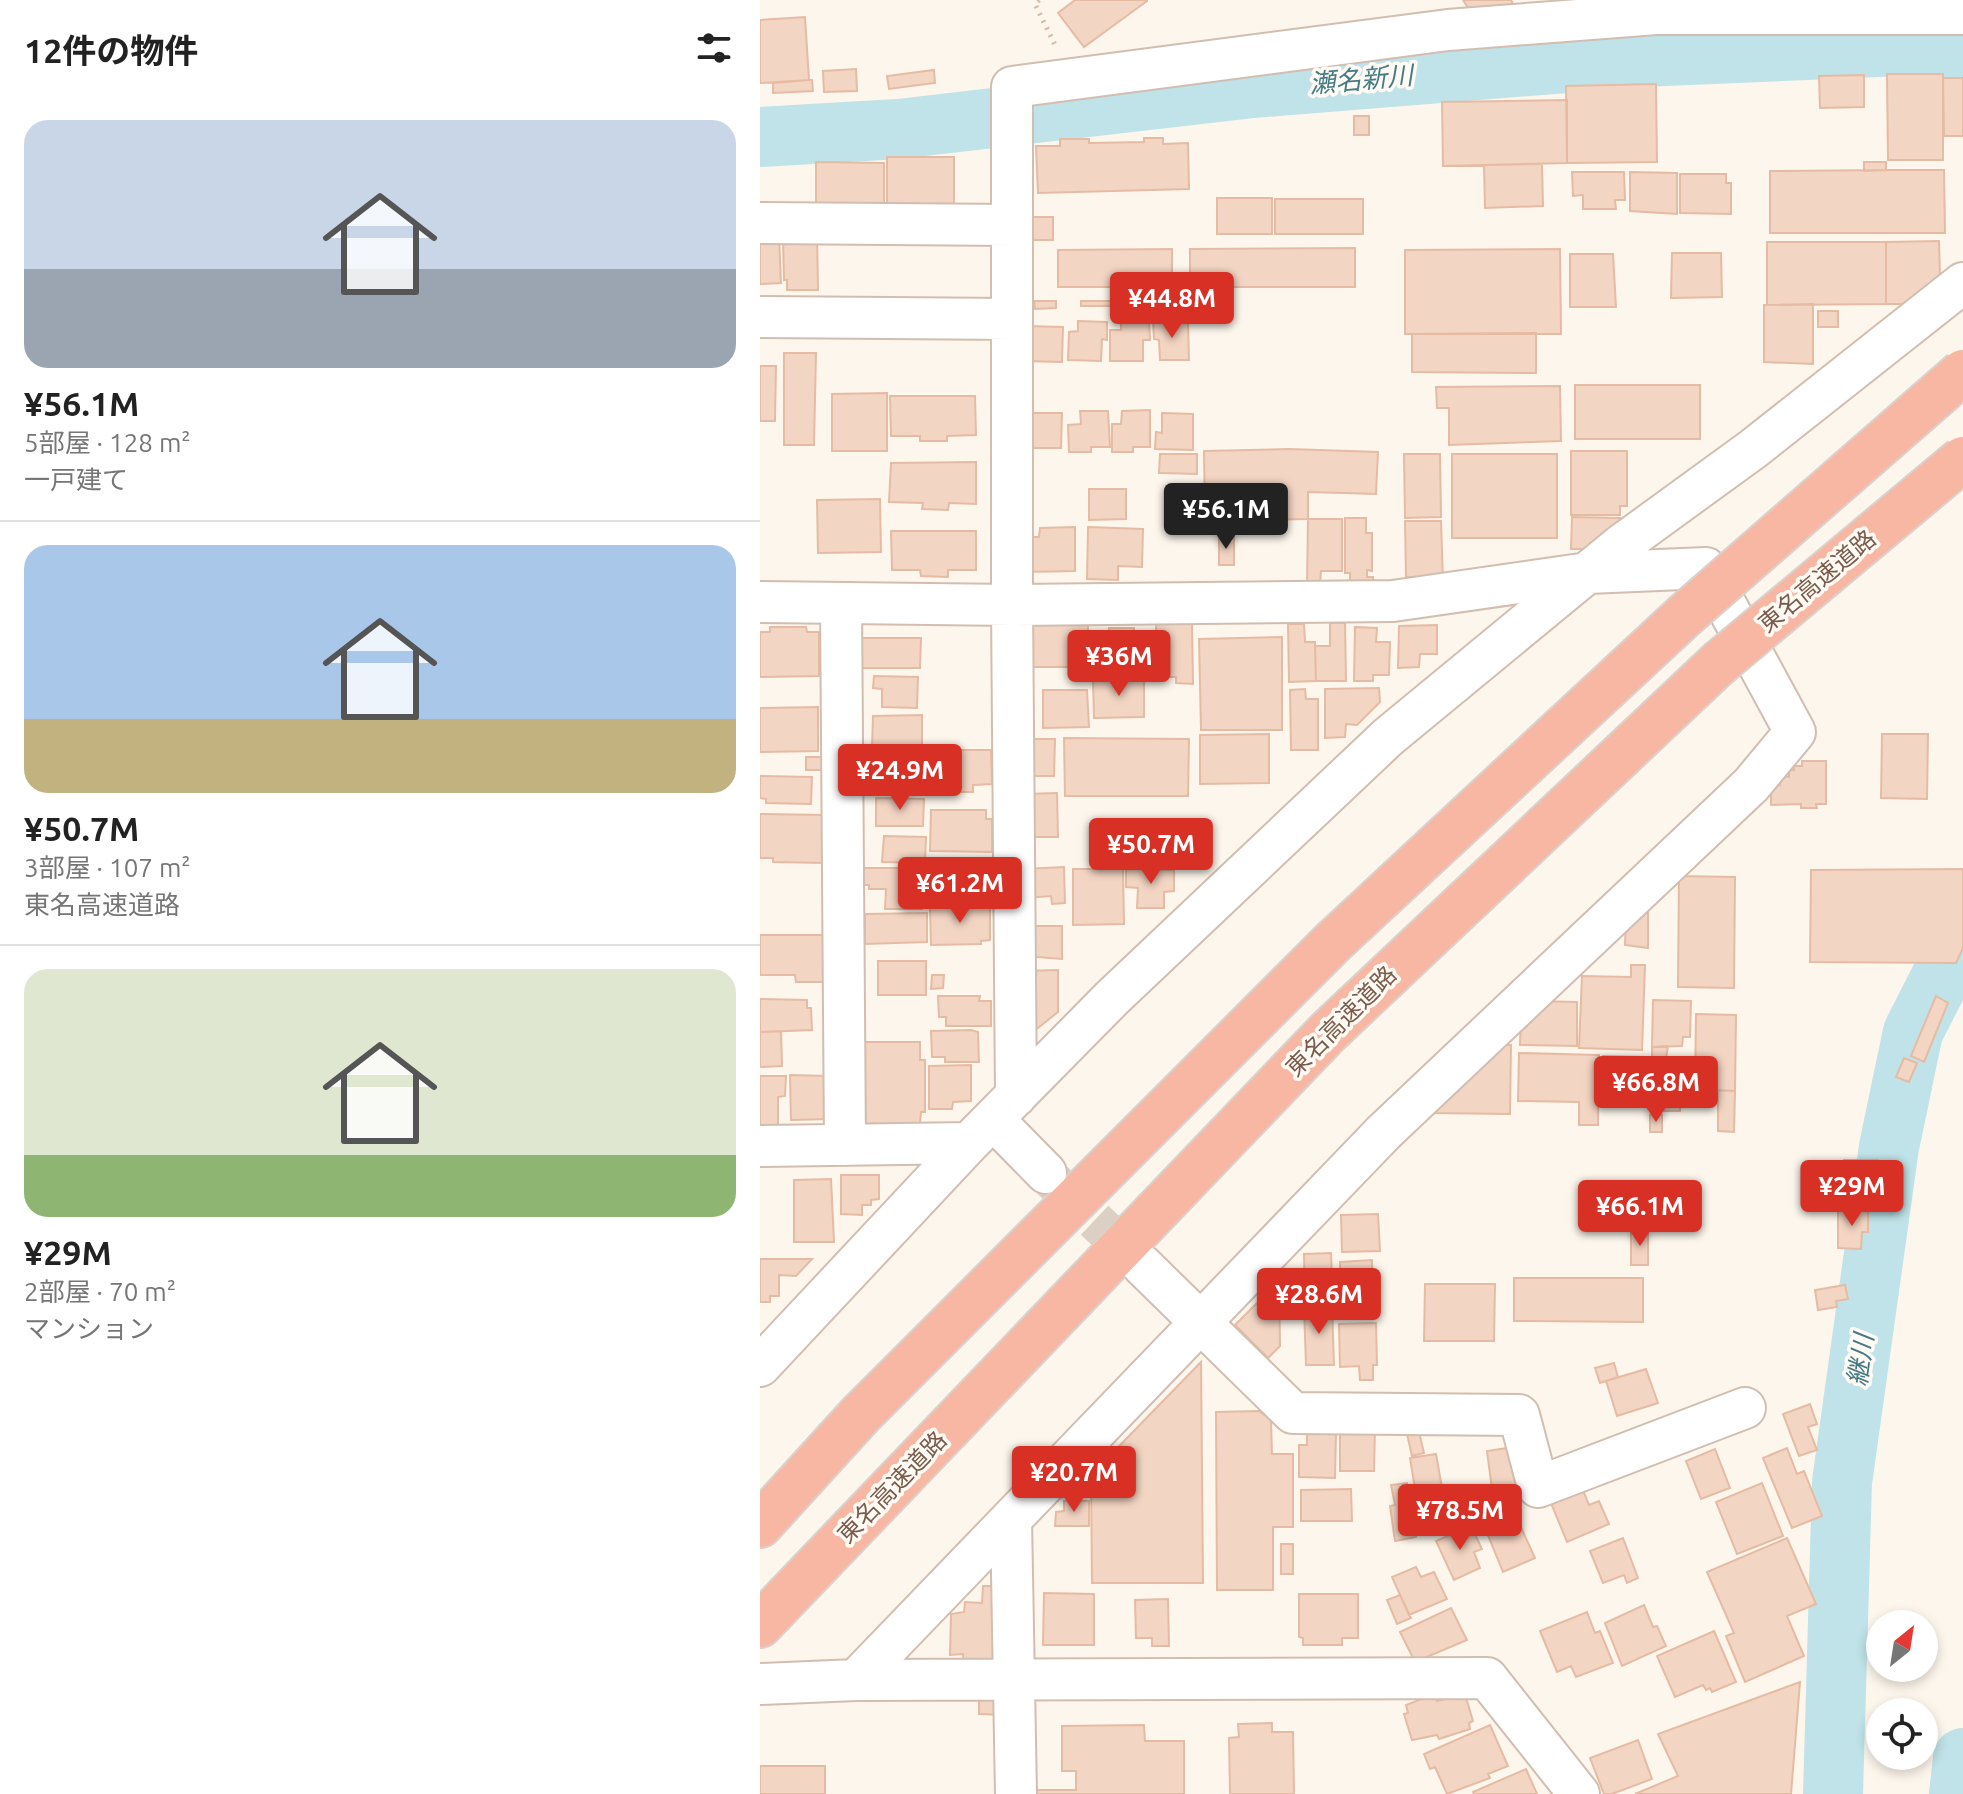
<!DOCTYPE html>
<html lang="ja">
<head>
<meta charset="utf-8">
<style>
	:root { --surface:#fff; --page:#f2f2f2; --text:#222; --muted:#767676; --line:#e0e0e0; --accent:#d93025 }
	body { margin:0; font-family:Ubuntu,"Noto Sans JP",sans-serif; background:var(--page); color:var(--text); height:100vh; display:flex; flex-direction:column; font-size:30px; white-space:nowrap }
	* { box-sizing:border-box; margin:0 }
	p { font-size:26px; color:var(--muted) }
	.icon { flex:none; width:44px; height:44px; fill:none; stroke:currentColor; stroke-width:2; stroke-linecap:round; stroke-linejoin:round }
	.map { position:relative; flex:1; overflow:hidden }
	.details { display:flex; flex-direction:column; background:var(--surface); width:760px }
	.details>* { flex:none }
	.needle { width:52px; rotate:30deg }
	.controls { position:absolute; left:1106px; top:1610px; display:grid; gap:16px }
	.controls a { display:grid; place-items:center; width:72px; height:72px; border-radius:50%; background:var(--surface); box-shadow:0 4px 12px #0003; font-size:40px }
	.price { position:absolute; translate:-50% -68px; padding:0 18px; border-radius:8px; background:var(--accent); color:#fff; font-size:26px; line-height:52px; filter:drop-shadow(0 2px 4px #0008) }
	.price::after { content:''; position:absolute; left:50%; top:48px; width:24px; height:18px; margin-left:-12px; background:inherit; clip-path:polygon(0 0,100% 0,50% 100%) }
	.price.selected { background:#222; color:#fff }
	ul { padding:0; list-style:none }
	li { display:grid; align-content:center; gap:16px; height:424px; padding:0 24px }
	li+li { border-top:2px solid var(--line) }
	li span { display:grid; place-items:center; height:248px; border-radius:24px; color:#555 }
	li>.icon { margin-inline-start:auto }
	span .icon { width:144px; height:144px; fill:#fffc; stroke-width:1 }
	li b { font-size:34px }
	h2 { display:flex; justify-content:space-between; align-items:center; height:96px; padding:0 24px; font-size:34px }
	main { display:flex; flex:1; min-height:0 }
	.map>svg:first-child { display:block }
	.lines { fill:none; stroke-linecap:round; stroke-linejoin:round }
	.river { stroke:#bfe3e8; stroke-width:60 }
	.building { fill:#f3d5c3; stroke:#e6bba3; stroke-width:2 }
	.minor-tunnel { stroke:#dcd0c4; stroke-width:40; stroke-dasharray:40 20; stroke-linecap:butt }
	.minor-casing { stroke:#d1beb0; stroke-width:44 }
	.motorway-casing { stroke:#dad1cd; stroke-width:48 }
	.path { stroke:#d9b8a5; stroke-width:5; stroke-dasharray:2 6; stroke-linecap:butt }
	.minor { stroke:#fff; stroke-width:40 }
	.motorway { stroke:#f7b7a3; stroke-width:44 }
	.motorway-bridge-casing { stroke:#dad1cd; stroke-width:48; stroke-linecap:butt }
	.motorway-bridge { stroke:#f7b7a3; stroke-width:44 }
	.labels { text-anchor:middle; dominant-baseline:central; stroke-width:7; stroke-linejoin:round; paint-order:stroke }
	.street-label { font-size:24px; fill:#7a5c4d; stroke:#fffaf3 }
	.water-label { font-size:26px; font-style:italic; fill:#437c86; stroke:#fffaf3 }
</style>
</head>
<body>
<main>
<section class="details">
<h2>12件の物件<svg class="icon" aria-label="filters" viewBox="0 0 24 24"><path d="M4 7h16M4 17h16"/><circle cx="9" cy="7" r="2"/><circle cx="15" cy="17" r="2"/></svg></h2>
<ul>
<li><span style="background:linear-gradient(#c9d6e8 60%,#9aa5b1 0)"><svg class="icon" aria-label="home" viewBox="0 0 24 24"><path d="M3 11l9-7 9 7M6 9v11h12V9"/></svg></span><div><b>¥56.1M</b><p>5部屋 · 128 m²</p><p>一戸建て</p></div></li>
<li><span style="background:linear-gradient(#a9c7e8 70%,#c2b280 0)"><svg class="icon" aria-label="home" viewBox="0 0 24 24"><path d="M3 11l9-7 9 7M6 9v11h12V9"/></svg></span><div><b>¥50.7M</b><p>3部屋 · 107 m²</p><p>東名高速道路</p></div></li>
<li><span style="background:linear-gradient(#dfe7d0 75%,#8fb573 0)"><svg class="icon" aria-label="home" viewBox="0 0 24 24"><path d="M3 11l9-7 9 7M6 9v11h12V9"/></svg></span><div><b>¥29M</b><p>2部屋 · 70 m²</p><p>マンション</p></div></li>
</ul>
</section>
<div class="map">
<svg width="1203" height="1794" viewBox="0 0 1203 1794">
	<rect width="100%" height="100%" fill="#fdf6ec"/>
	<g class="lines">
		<path class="river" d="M0,137L138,129L493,88L881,57L1143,46L1203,49
			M1073,1794L1082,1482L1129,1147L1153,1032L1181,977L1203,943
			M1199,1794L1203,1758"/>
	</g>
	<path class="building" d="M315,0H387V1L324,47L298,13Z
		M703,0H751L756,9L712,14Z
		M45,17L49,80L0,83V20Z
		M96,69L97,91L64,92L63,71Z
		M174,70L175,83L129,89L127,76Z
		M1127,74H1183V160H1128Z
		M1104,75V107L1060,108L1059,76Z
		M1183,78H1203V136H1184Z
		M49,80H52L53,91L13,93V83Z
		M896,84L897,162L807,163L806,86Z
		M807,100V163L683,166L682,102Z
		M594,116H609V135H594Z
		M384,138H403V144L428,143L429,189L278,193L276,146H300V139H329V143L384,142Z
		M127,157H194V205H127Z
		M56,162L124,163V209L56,208Z
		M1104,162H1126V170L1104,171Z
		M782,164L783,206L725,208L724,165Z
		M1126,170H1184L1185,233H1010V171Z
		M812,172H864L865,200H855L856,209H823V195L813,196Z
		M870,172L917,173V214L870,211Z
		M920,174H966V183H971V214L920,213Z
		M457,198H512V234H457Z
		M515,199H603V234H515Z
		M269,217H293V240H269Z
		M57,234L58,290H27V280H24L23,238Z
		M0,236H19L21,283L0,284Z
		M1179,241L1180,277L1150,304H1126V242Z
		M1007,242H1126V304L1007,305Z
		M595,248V287H430V249Z
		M412,249V287H298V250Z
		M800,249L801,334H645V250Z
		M912,253H961L962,297L911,298Z
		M810,254H853L856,307H810Z
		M274,301H296V308L275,309Z
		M321,301H362V306H321Z
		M1053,304V364L1004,362V305Z
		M1058,311H1078V327H1058Z
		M318,321L347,322V340L342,339L341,361L308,360L309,332L318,331Z
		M361,321H389L390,340H383V361H350V330H361Z
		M393,321H428L429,360H400L399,340L394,339Z
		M265,326L303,327L302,362L263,361Z
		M776,333V373L652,372V334Z
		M24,353H56L54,445H24Z
		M0,366H16L15,421H0Z
		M815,385H940V439H815Z
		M800,386L801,441L689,445V408H677L676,387Z
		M127,393V451H72V394Z
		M130,396H215L216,435L187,436V441H160V436H131Z
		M390,410V447H373V452H352V424H361L362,411Z
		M320,411H348L350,447H331V452H309L308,425L321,424Z
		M265,413H302L301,448H265Z
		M402,413L433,414V450L395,449L396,432L402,433Z
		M529,449L618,452L616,494L548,492V519L445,521L444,451Z
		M811,451H867V506H860V515H811Z
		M400,454H437V474L399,473Z
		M644,454H680L681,517L645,518Z
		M692,454H797V538H692Z
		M216,462V504L189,503L188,510L162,509L163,503L129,502L131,463Z
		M329,489H366V519L329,520Z
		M120,499L121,552L58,553L57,500Z
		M812,517L860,518L858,546L844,549H811Z
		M585,518H606V533H612V571L607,570V577H613V587H590V573H585Z
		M548,519H582V571H561L560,585H547Z
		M645,521H681L683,583L672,577H646Z
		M488,522V534H460L459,523Z
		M315,527V571L265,572V537H279L280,528Z
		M328,527L383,529L382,567L358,566V580L327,579Z
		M131,531H216V570H188V577L161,576L160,570H132Z
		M459,537H474V565H459Z
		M396,621H424V624H432L433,684L416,683V677H396Z
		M272,623H328V667H272Z
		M570,623H585L586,681H556L555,646H570Z
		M528,624H544L545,642H555L556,681L529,682Z
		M677,625V654H660L659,667L638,668L639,626Z
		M10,627H46L47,632H59V676L0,677V632H10Z
		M595,627L617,628L616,642H630L629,675H613V681H594Z
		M349,628H374L375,679H337V664L344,663V646L348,645Z
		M522,637V730H441L439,639Z
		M102,638H161L160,668H102Z
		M114,676L158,677L157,708L122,707V689L113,688Z
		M384,679V717L334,718L333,680Z
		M619,688L620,702L597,725L586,724L585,737L565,738V689Z
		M545,689L546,699H558V750H531L530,690Z
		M283,690H327L329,727L283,728Z
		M58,707V751L0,752V708Z
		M162,715V748H112L113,716Z
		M509,734V783L440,784V735Z
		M1122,734H1168L1167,799L1121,798Z
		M304,738L429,739L428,796H305Z
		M262,739H295L294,776H261Z
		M170,750H231L232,784L213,785V792H188L189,784H170Z
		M46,757H65V770H46Z
		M115,761L164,762V788L115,787Z
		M1042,761H1066V804H1056L1057,808H1041V804L1011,805V786L1020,785V776L1029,777V770H1034V766H1042Z
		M0,776L52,777L51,804L6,803V799L0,798Z
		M297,793L298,837H266L265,794Z
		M116,798L164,799L163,826H116Z
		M171,810H226V819H232V852L170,851Z
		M0,814L64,815V863L13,862V858H0Z
		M124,836L166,837L165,863L122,862Z
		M304,867L305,903L292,904L291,896L264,898L263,869Z
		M103,868H162V909H125L126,889H109V885H103Z
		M313,869H363L364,924L313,925Z
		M366,869L414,870V891L404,892V908H377L378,888L366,887Z
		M1203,869V948L1196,963L1050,962L1051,870Z
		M919,876L975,877L974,988L918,987Z
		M888,901V948L865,945L866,920Z
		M187,904H220V908H230V940L221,941V944L171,945L170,908H187Z
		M167,913V942L105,944V914Z
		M265,926H302V959L265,956Z
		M0,935H68V970H63V982H36L35,975H0Z
		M118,961H166V995H118Z
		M871,965H885L882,1050L819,1048L822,976L871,977Z
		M298,970V1012L263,1040L262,971Z
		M172,975H184L183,988L171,989Z
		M178,996H220L219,1001H231V1026H186V1017H179Z
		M1176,996L1188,1003L1164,1062L1151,1056Z
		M0,999L47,1000V1008H51L52,1030L0,1032Z
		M893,1000L931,1001L930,1037H923L922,1046L892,1047Z
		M770,1001L817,1002V1046L760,1045L761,1011Z
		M936,1014L976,1015L975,1091L935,1090Z
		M211,1030L218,1032L219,1062H185V1057H172L171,1031Z
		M21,1031L22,1066L0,1067V1032Z
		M102,1042H160V1060H165V1112H161L160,1123L99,1125Z
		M735,1045H751L750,1114L672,1113Z
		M908,1046L906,1058H892V1047Z
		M759,1053L839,1055L838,1125H819V1102L758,1101Z
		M843,1056L883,1057L882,1106L842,1105Z
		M1144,1058L1157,1063L1149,1082L1136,1077Z
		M892,1063L921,1064L920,1111H891Z
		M211,1065V1101L193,1102L192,1109H169V1066Z
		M30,1075L68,1076L70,1119L31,1120Z
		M0,1076H26L25,1096L18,1097V1127L0,1128Z
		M935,1090H958V1102H935Z
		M958,1090L975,1091L974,1132L958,1131Z
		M890,1115H902V1132H890Z
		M1084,1160H1118V1196H1084Z
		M81,1175H119V1199L111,1200V1205H102V1215L81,1214Z
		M71,1179L74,1242H34V1180Z
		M1078,1209L1108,1210V1232H1102L1101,1249L1078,1248Z
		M618,1214L620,1251L582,1252L581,1215Z
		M871,1230H888V1265H871Z
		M571,1253L573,1303L545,1304L544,1254Z
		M0,1259H52L36,1276L19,1275V1296H10V1302H0Z
		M612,1260L613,1314L581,1315L580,1262Z
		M754,1278H883V1322L754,1321Z
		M519,1281L520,1346L508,1358L475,1325Z
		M665,1284H735L734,1341H664Z
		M1085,1285L1088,1299L1076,1301L1077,1307L1058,1310L1055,1290Z
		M572,1306L574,1365H546L544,1307Z
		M616,1323L617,1365H613V1380H600L599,1366L580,1367L579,1324Z
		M441,1362L443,1583H332L331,1475Z
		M854,1363L858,1377L840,1383L835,1368Z
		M886,1369L898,1403L857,1416L846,1381Z
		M1050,1404L1057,1424L1048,1427L1057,1450L1039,1456L1023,1414Z
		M499,1411L511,1420L512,1454H533V1527H513V1590H457L456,1412Z
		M580,1421L615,1428L614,1471H580Z
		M547,1432L576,1433L575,1478L539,1477V1445H547Z
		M659,1432L664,1453L652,1456L647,1434Z
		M754,1447L761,1493L733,1497L727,1451Z
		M1027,1448L1037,1474L1044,1471L1062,1516L1032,1528L1003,1458Z
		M955,1449L970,1488L941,1499L926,1461Z
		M676,1454L689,1527L662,1531L650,1458Z
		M647,1483L656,1537L635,1541L630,1506L635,1505L631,1485Z
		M1002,1483L1023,1536L977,1554L956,1502Z
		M591,1489L592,1521H541V1490Z
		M823,1490L829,1505L839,1501L849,1524L807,1542L791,1503Z
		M304,1501H329V1526H295L296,1512L304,1511Z
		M755,1514L775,1558L743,1572L725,1528Z
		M711,1526L722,1549L714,1552L720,1568L694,1580L676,1541Z
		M863,1538L878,1578L867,1583L864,1575L843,1583L830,1551Z
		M1027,1538L1056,1604L1027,1616L1044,1656L985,1682L966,1636L974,1633L947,1572Z
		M521,1544H533V1574H521Z
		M656,1567L661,1577L674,1572L687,1599L649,1615L632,1577Z
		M223,1586H242L240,1669H204L203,1654L190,1655L191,1614L204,1612L205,1602L222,1603Z
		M284,1593L334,1594V1645H283Z
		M539,1594H598V1638H582V1645H543V1638L539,1637Z
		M640,1595L651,1618L637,1624L627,1600Z
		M408,1599L409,1646H392V1638H376L375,1600Z
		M884,1605L893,1627L897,1626L906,1646L862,1666L845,1623Z
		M691,1608L707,1640L655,1662L640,1632Z
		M827,1612L835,1633L840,1631L853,1663L816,1677L811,1666L797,1672L780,1631Z
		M954,1631L976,1682L952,1692L950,1688L946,1690L943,1685L915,1697L897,1656Z
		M1040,1682L1031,1794H875L918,1776L898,1734Z
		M219,1694L245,1695L246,1715L219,1714Z
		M674,1694L677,1701L705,1694L713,1721L709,1723L710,1729L679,1739L677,1735L652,1740L644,1714L648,1713L646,1705Z
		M512,1723V1732H533L534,1794H470L469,1738L479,1737L478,1724Z
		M384,1725L385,1741H424V1794H275V1790H316V1771H302V1726Z
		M730,1725L748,1766L728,1774L730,1778L687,1794L675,1767L670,1769L664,1754Z
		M878,1740L892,1779L852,1794H844L830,1758Z
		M0,1766H65V1794H0Z
		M766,1769L777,1794H714L713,1792Z"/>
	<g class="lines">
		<path class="minor-tunnel" d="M291,1179L382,1265"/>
		<g class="minor-casing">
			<path id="minor" d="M896,14H1203
				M0,223L252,225
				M0,317L252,319
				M0,602L252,605L633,601L828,573L946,568L1035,732L991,785L624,1132L96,1680
				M81,603L85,1145
				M256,1096L252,605V87L688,30L896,14L887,0
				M233,1119L286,1173
				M0,1146L209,1143
				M382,1265L533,1413L759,1415L778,1487L985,1408
				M0,1366L209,1143L352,998L628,737L861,545L993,449L1203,283
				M251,1519L256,1794
				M0,1684L96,1680L727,1678L819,1794"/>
		</g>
		<g class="motorway-casing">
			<path id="motorway" d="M0,1525L100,1415L573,942L924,616
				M0,1625L567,1033L959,663"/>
		</g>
		<path class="path" d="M279,0L275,4L295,45"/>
		<use href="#minor" class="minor"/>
		<use href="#motorway" class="motorway"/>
		<g class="motorway-bridge-casing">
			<path id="motorway-bridge" d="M924,616L1203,372
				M959,663L1203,459"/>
		</g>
		<use href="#motorway-bridge" class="motorway-bridge"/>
	</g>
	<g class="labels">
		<g class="street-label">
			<text transform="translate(1057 581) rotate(-40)">東名高速道路</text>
			<text transform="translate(581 1021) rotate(-45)">東名高速道路</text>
			<text transform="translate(132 1487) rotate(-46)">東名高速道路</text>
		</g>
		<g class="water-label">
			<text transform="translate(601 79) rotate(-5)">瀬名新川</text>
			<text transform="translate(1100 1360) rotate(-82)">継川</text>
		</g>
	</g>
</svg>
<div class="controls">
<a><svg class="needle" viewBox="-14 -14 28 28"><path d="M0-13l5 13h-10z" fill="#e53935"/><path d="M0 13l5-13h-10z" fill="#767676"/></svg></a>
<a><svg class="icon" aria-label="locate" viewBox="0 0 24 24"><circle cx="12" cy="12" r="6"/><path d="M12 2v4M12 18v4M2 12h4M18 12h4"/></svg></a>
</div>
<b class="price" style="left:412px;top:340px">¥44.8M</b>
<b class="price selected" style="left:466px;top:551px">¥56.1M</b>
<b class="price" style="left:359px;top:698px">¥36M</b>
<b class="price" style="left:140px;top:812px">¥24.9M</b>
<b class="price" style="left:391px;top:886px">¥50.7M</b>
<b class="price" style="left:200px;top:925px">¥61.2M</b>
<b class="price" style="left:896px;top:1124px">¥66.8M</b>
<b class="price" style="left:1092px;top:1228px">¥29M</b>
<b class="price" style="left:880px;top:1248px">¥66.1M</b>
<b class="price" style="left:559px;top:1336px">¥28.6M</b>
<b class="price" style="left:314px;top:1514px">¥20.7M</b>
<b class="price" style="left:700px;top:1552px">¥78.5M</b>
</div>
</main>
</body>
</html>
